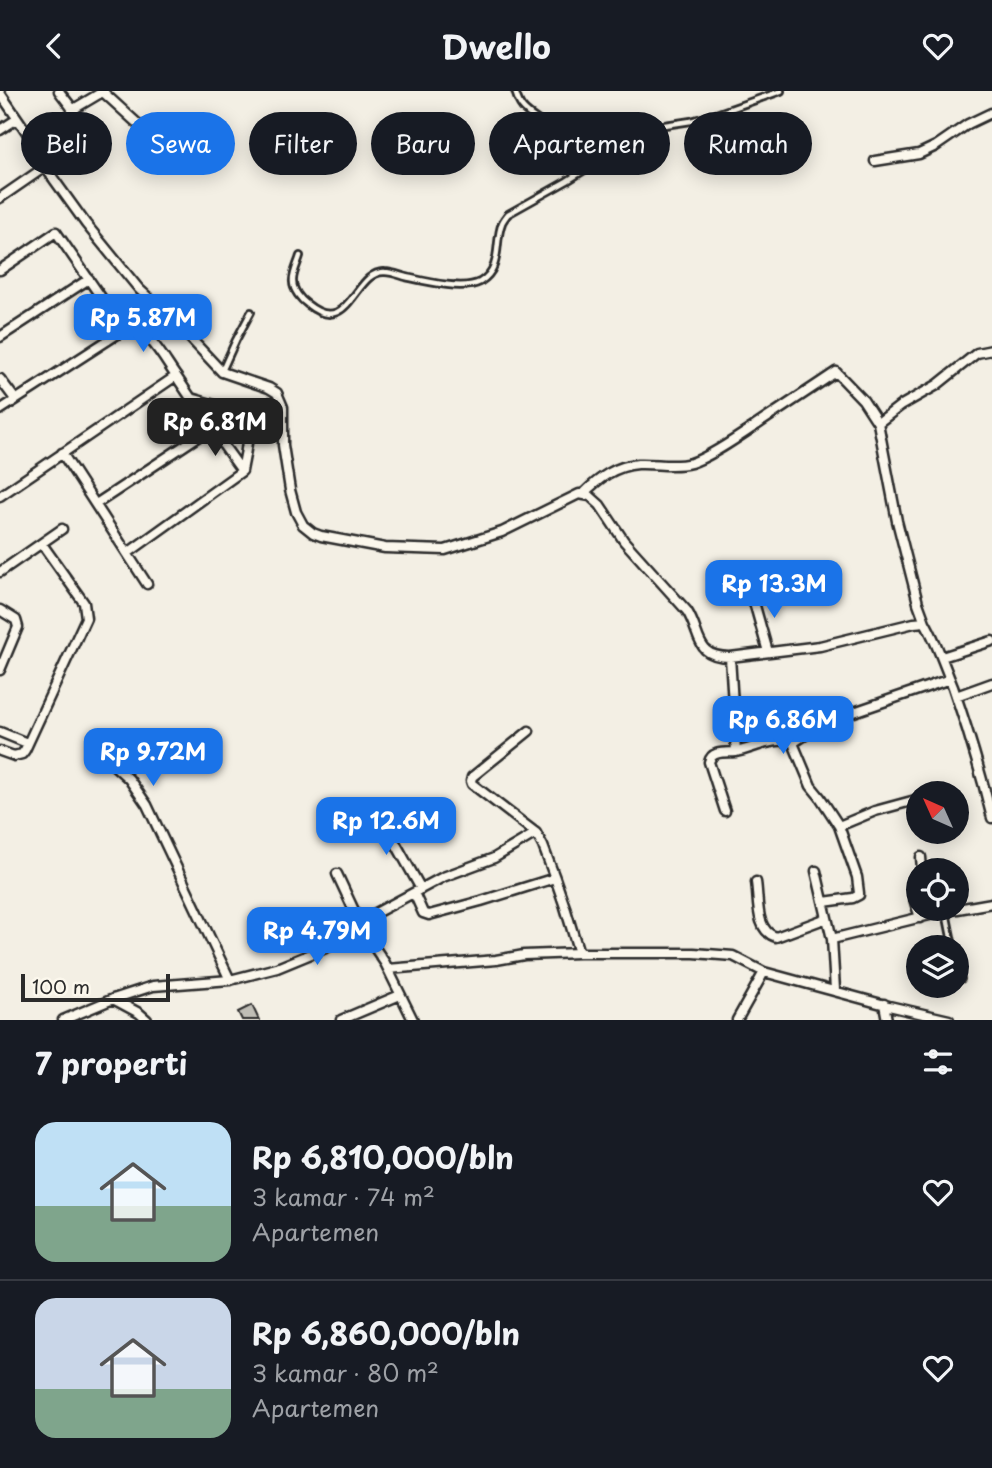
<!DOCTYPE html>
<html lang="id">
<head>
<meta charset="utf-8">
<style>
	:root { --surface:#171b24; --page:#20242c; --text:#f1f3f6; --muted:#9ea1a6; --line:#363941; --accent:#1a73e8 }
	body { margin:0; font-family:"Playpen Sans",sans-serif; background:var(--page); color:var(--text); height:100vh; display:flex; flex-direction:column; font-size:26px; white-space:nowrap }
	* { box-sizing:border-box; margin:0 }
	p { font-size:23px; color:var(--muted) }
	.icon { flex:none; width:38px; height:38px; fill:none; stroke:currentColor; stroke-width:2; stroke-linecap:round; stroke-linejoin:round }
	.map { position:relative; height:929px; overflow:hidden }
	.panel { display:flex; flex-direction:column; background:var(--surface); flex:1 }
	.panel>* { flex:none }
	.banner { position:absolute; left:21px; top:21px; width:950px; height:63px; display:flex; gap:14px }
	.needle { width:46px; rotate:315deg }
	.tools { position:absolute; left:906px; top:690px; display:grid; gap:14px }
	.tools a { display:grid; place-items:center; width:63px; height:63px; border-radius:50%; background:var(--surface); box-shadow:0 4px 18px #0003; font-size:35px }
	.scale { position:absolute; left:21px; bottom:18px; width:149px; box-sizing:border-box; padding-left:7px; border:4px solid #2b2b2b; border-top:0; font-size:19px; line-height:24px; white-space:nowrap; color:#2b2b2b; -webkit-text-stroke:5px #fbf7ec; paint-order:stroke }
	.price { position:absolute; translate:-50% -60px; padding:0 16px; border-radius:14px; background:var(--accent); color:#fff; font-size:23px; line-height:46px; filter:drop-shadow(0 2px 4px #0008) }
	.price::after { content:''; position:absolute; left:50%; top:42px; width:21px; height:16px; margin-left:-10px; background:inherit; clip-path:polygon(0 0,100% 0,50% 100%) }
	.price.on { background:#222; color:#fff }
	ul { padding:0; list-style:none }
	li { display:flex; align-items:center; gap:21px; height:175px; padding:0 35px }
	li+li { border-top:2px solid var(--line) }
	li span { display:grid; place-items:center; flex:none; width:196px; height:140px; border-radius:21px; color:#555 }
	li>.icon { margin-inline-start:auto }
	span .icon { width:84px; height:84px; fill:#fffc; stroke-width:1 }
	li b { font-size:30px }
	h2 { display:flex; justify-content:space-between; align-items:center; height:84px; padding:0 35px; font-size:30px }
	.chip { padding:0 24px; border-radius:32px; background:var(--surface); box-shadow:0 4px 18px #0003; font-size:24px; line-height:63px }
	.chip.on { background:var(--accent); color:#fff }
	header { display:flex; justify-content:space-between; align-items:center; height:91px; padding:0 35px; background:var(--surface); font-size:32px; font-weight:700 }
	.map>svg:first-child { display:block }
	.building { fill:#c0beb6; stroke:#2b2b2b; stroke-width:2 }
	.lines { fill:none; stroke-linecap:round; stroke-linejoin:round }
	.lane-casing { stroke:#2b2b2b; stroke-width:10 }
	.street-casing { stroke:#2b2b2b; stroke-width:13 }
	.lane { stroke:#fbf7ec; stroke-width:4.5 }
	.street { stroke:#fbf7ec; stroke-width:8 }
</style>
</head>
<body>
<header><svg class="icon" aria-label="back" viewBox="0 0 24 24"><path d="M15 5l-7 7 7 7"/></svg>Dwello<svg class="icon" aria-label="heart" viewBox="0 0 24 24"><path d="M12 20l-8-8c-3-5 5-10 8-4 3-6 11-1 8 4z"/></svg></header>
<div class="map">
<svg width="992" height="929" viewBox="0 0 992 929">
	<rect width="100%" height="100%" fill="#f3efe4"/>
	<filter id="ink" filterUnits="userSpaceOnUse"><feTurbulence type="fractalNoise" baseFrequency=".0143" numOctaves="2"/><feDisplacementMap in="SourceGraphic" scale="14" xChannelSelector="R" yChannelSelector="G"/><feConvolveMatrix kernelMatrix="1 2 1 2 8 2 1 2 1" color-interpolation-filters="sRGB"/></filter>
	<g filter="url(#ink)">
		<path class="building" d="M252,914L259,929H242L238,921Z"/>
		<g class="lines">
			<g class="lane-casing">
				<path id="lane" d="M515,0C517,6 518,11 522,16C527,23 551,39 560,41C577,46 588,44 598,63
					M300,165C298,172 292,184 293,191C293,199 301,209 307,213C350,248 354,179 385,181C391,181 399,184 406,186C424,190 463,200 480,191C503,177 494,152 502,132C502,131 507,124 508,123L567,90L594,73L597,68L598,63L645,37L691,30L716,23L781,0
					M222,280L236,249L251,221
					M946,821L953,856
					M957,874L961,888"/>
			</g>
			<g class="street-casing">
				<path id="street" d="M103,1L173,65
					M0,2L41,62L46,65L45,76L0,107
					M72,19L104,0
					M0,39L17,28
					M46,65L78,42C85,28 67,12 59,0
					M875,70L919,63L936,55L968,33L991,22
					M45,76L86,133L139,198L178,234L222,281L269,297L277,302L283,316V354L290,399L296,421L303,434L313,442L321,445L385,457L445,459L502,441L579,403L590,405L600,414L624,450L687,520C702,544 694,566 730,566L820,555L914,532L925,531C937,552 944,574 953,596C968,639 981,682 992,727
					M0,179L56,141L123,238
					M0,246L89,188
					M176,285L211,337L242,380
					M0,288L15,308
					M0,319L130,235C149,239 165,270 176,285L0,405
					M62,362L147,493
					M583,403C599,387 615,375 638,373C656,372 673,377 691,372C710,366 735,348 752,337C780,318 808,300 836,281L863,309L878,332
					M96,413L211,337
					M128,462L242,380C244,368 250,345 247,334C243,320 204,311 191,307
					M0,481L62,438
					M752,504L768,561
					M0,519L16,529L18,536L0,579
					M925,531L918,512L897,430L878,332L900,315L937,294L977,262L992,259
					M730,566L736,661C755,657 775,645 793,652L811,695L820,706L839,735L857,786L859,802V804L853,807L824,811
					M942,566L992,550
					M956,605L992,592
					M529,640L472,686L471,690L472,693L536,742L543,755L555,787
					M0,641L27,652
					M793,652L825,631L950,588
					M0,660L14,665L22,663L25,659L86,527L84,512L42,453
					M107,668L129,688L147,714L230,889
					M377,719L421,798
					M725,720L709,671C712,659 726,662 736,661
					M839,735L875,720L919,708
					M921,766L922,779
					M816,780L832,848
					M337,783L364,841L385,872L413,929
					M919,789C907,798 917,815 920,827
					M756,791C759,809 755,840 776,846L827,827
					M414,802L423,822L429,824L481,810L555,787L565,816L579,862
					M388,878L496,869L524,864L579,862H694L733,865L764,881L889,915L949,929
					M835,899L832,848L946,820L992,812
					M113,908L139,922L147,929
					M884,913L887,929
					M63,929L113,908L153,895L230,889L277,877L328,856L362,835L372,824L443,786L494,767L536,742
					M341,929L400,904
					M737,929L764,881"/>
			</g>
			<use href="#lane" class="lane"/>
			<use href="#street" class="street"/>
		</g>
	</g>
</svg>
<div class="tools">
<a><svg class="needle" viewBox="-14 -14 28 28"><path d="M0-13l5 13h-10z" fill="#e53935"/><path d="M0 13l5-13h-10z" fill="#9ea1a6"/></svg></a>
<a><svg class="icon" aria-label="locate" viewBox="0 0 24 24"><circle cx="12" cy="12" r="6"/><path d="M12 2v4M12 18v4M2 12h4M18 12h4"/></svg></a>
<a><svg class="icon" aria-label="layers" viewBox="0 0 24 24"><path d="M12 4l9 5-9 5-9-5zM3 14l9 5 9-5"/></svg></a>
</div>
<div class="scale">100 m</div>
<b class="price" style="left:143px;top:263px">Rp 5.87M</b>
<b class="price on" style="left:215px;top:367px">Rp 6.81M</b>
<b class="price" style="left:774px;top:529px">Rp 13.3M</b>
<b class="price" style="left:783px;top:665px">Rp 6.86M</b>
<b class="price" style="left:153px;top:697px">Rp 9.72M</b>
<b class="price" style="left:386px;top:766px">Rp 12.6M</b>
<b class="price" style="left:317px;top:876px">Rp 4.79M</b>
<div class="banner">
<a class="chip">Beli</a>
<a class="chip on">Sewa</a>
<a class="chip">Filter</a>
<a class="chip">Baru</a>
<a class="chip">Apartemen</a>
<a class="chip">Rumah</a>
</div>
</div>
<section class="panel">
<h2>7 properti<svg class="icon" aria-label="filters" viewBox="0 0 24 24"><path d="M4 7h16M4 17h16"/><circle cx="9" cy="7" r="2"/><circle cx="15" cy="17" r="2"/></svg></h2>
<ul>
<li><span style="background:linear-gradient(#bfe0f5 60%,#7fa58c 0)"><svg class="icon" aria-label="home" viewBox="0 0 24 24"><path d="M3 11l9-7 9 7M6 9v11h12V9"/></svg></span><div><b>Rp 6,810,000/bln</b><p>3 kamar · 74 m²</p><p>Apartemen</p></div><svg class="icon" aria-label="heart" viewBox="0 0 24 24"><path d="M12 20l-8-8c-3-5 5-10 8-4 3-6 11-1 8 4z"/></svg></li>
<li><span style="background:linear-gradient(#c9d6e8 65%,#7fa58c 0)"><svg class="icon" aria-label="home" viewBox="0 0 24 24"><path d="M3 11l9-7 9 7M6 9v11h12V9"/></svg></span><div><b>Rp 6,860,000/bln</b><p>3 kamar · 80 m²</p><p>Apartemen</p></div><svg class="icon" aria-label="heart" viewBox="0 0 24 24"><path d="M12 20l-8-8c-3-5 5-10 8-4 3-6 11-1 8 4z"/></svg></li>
</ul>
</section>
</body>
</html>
